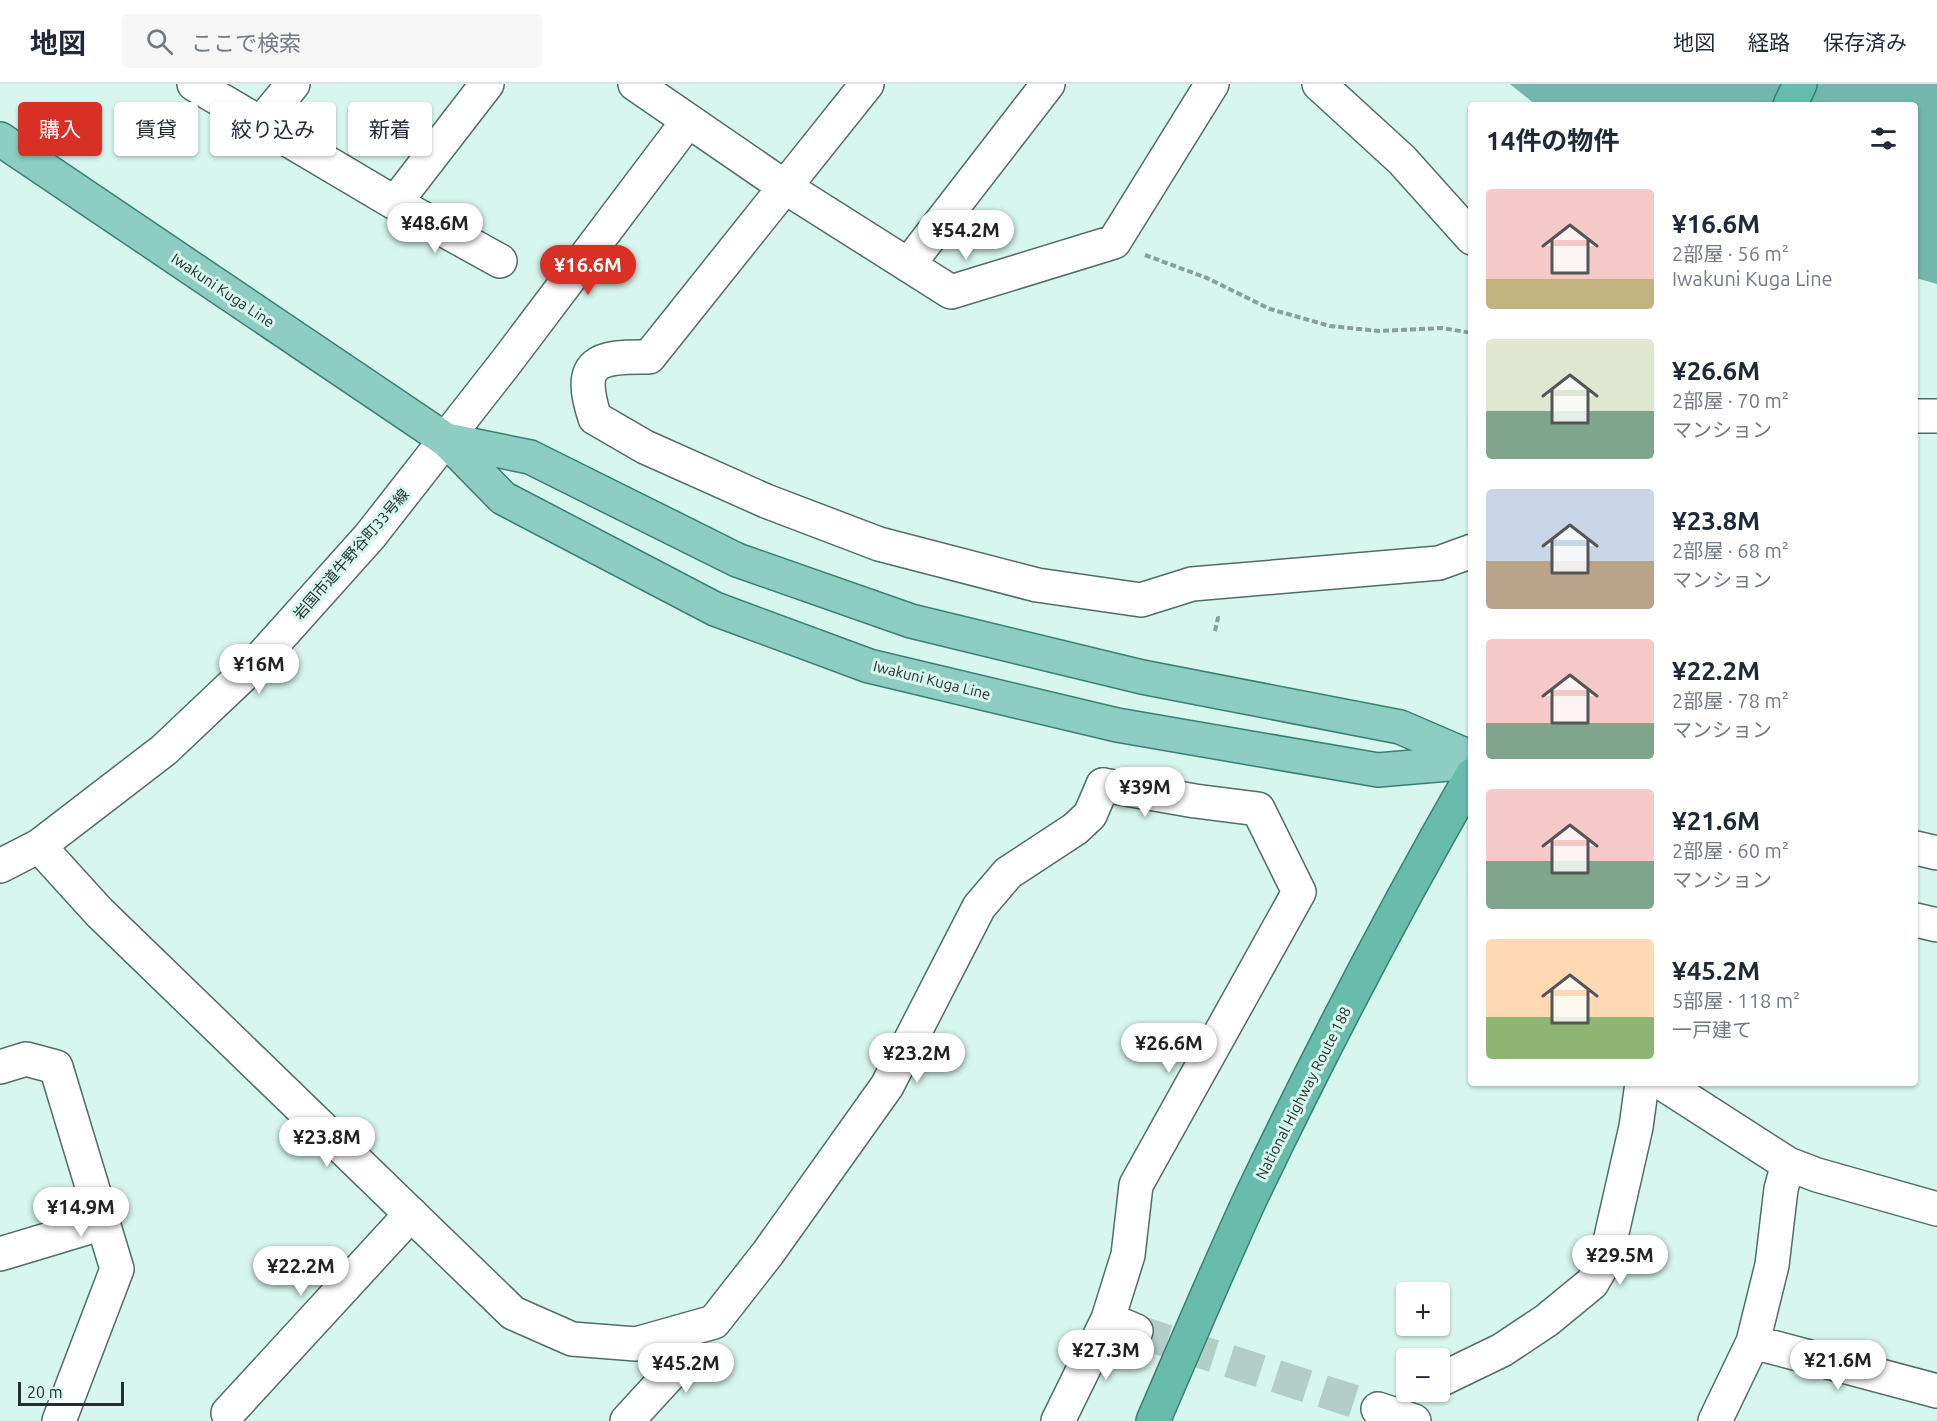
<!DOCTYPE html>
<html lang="ja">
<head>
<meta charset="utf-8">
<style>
	:root { --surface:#fff; --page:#f6f6f7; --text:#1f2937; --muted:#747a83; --line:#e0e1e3; --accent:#d93025 }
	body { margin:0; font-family:Ubuntu,"Noto Sans JP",sans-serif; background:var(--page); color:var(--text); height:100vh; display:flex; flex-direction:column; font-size:22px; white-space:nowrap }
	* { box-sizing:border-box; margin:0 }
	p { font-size:20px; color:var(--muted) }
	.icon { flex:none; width:33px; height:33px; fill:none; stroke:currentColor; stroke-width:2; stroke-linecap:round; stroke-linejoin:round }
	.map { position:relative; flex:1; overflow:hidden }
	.drawer { position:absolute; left:1468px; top:18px; width:450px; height:984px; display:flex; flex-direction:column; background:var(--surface); border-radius:6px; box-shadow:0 2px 4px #0004 }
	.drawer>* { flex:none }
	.banner { position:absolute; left:18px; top:18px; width:570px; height:54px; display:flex; gap:12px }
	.tools { position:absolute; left:1396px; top:1198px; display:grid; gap:12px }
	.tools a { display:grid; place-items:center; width:54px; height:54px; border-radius:6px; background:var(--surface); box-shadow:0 2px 4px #0004; font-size:30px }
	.scale { position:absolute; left:18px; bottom:15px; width:106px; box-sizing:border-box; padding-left:6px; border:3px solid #242f2d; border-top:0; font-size:16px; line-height:21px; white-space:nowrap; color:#242f2d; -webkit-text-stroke:4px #d7f6ee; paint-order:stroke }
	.price { position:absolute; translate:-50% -51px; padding:0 14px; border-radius:21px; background:#fff; color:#222; font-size:20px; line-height:39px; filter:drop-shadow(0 2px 3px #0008) }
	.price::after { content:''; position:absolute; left:50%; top:36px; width:18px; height:14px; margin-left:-9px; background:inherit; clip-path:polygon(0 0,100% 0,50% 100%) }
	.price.on { background:var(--accent); color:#fff }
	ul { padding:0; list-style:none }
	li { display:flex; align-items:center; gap:18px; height:150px; padding:0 18px }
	li span { display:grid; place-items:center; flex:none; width:168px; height:120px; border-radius:6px; color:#555 }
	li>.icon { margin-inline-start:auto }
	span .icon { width:72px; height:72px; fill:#fffc; stroke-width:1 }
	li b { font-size:26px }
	h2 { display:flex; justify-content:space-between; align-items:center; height:72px; padding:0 18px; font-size:26px }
	.chip { padding:0 21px; border-radius:6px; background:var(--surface); box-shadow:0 2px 4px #0004; font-size:21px; line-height:54px }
	.chip.on { background:var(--accent); color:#fff }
	header { display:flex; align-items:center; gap:36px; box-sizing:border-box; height:84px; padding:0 30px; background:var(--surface); border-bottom:2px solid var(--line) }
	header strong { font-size:28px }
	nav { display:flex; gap:33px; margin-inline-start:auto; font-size:21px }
	.search { width:420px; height:54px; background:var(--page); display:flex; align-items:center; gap:15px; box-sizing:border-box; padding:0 21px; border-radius:6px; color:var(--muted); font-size:22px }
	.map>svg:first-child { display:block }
	.water { fill:#72b7a9 }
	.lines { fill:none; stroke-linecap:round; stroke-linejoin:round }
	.minor-tunnel { stroke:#b3cec7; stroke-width:33; stroke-dasharray:33 16; stroke-linecap:butt }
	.minor-casing { stroke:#516d67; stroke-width:36 }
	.tertiary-casing { stroke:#516d67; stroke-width:36 }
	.secondary-casing { stroke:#516d67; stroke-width:36 }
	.primary-casing { stroke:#388073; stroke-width:36 }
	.trunk-casing { stroke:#388073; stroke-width:36 }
	.path { stroke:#899f9a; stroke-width:4; stroke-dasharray:6 3; stroke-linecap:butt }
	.minor { stroke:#fff; stroke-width:33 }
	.tertiary { stroke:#fff; stroke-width:33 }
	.secondary { stroke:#fff; stroke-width:33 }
	.primary { stroke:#8ecdc1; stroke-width:33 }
	.trunk { stroke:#68bcac; stroke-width:33 }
	.labels { text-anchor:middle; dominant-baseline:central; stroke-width:6; stroke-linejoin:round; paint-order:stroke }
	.street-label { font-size:15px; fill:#242f2d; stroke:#d7f6ee }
</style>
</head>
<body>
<header>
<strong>地図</strong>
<div class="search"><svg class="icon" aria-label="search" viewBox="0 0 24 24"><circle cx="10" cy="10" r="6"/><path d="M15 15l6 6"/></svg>ここで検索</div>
<nav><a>地図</a><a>経路</a><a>保存済み</a></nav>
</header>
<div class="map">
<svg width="1937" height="1337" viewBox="0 0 1937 1337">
	<rect width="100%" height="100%" fill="#d7f6ee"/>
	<path class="water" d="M1510,0H1937V200L1916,194V21H1536Z"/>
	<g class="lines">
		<path class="minor-tunnel" d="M1136,1247L1378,1325"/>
		<g class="minor-casing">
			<path id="minor" d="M194,0L395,119L500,177
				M635,0L785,103L951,208L1114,158L1212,0
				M867,0L649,273C597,272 576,277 595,334L645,363L766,417L879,460L1037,501L1141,516L1192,500L1439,479L1472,467
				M261,39L293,0
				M395,119L487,0
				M908,181L1048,0
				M1103,701L1195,717L1258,725L1299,808L1136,1101L1128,1171L1108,1235L1136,1247
				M1916,836L1937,841
				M0,983L26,975L56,983L117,1185L59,1337
				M1662,999L1788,1080L1817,1091L1937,1125
				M0,1170L103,1139
				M1753,1258L1937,1307
				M1440,1296L1502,1266L1547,1236L1592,1199L1606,1175L1636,1043L1642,999
				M1378,1325L1414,1337
				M228,1329L411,1130
				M627,1337L670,1290L679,1248
				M1058,1337L1108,1235
				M1715,1337L1753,1258L1772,1181L1781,1105L1788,1080"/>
		</g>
		<g class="tertiary-casing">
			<path id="tertiary" d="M1319,0L1402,76L1472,154
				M1916,332H1937
				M39,762L99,828L513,1229L572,1255L636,1260L714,1238L768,1169L887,1002L979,823L1008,789L1075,745L1090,731L1103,701
				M0,782L39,762L164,666L258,577L370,452L507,277L688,37"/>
		</g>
		<g class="secondary-casing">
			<path id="secondary" d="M1916,764L1937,769"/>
		</g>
		<g class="primary-casing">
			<path id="primary" d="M0,55L446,356L503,414L715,525L869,582L1117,641L1378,686L1472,678
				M446,356L530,373L737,476L911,537L1142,593L1400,643L1472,674"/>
		</g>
		<g class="trunk-casing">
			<path id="trunk" d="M1790,21L1800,0
				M1153,1337C1186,1261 1218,1184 1253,1109C1321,967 1394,827 1472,691"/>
		</g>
		<path class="path" d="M1145,171L1207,194L1270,225L1330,242L1379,247L1442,244L1472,249
			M1215,547L1218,534H1220"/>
		<use href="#minor" class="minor"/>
		<use href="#tertiary" class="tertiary"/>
		<use href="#secondary" class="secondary"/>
		<use href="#primary" class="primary"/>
		<use href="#trunk" class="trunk"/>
	</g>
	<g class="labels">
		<g class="street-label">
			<text transform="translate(223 206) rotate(34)">Iwakuni Kuga Line</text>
			<text transform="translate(351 470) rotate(-49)">岩国市道牛野谷町33号線</text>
			<text transform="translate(932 596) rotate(14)">Iwakuni Kuga Line</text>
			<text transform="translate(1303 1009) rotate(-63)">National Highway Route 188</text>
		</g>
	</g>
</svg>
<div class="tools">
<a>+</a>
<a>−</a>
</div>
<div class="scale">20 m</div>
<b class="price" style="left:435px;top:170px">¥48.6M</b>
<b class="price" style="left:966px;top:177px">¥54.2M</b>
<b class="price on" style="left:588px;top:212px">¥16.6M</b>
<b class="price" style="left:259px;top:611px">¥16M</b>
<b class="price" style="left:1145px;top:734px">¥39M</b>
<b class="price" style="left:1169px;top:990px">¥26.6M</b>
<b class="price" style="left:917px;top:1000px">¥23.2M</b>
<b class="price" style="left:327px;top:1084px">¥23.8M</b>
<b class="price" style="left:81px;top:1154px">¥14.9M</b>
<b class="price" style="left:1620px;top:1202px">¥29.5M</b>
<b class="price" style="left:301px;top:1213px">¥22.2M</b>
<b class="price" style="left:1106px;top:1297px">¥27.3M</b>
<b class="price" style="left:1838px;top:1307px">¥21.6M</b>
<b class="price" style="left:686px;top:1310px">¥45.2M</b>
<div class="banner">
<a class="chip on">購入</a>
<a class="chip">賃貸</a>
<a class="chip">絞り込み</a>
<a class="chip">新着</a>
</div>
<section class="drawer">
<h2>14件の物件<svg class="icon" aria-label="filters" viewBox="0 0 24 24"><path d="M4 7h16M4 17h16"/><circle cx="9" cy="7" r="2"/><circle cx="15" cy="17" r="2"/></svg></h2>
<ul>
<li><span style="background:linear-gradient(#f6c9c9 75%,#c2b280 0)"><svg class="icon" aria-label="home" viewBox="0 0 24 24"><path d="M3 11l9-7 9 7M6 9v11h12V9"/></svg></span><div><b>¥16.6M</b><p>2部屋 · 56 m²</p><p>Iwakuni Kuga Line</p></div></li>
<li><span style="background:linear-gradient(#dfe7d0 60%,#7fa58c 0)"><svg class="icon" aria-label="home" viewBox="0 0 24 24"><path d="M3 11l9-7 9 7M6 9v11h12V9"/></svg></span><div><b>¥26.6M</b><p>2部屋 · 70 m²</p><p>マンション</p></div></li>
<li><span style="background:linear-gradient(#c9d6e8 60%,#b9a48a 0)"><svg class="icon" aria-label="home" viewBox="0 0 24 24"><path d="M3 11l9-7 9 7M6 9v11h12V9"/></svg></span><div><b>¥23.8M</b><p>2部屋 · 68 m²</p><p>マンション</p></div></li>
<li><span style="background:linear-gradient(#f6c9c9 70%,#7fa58c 0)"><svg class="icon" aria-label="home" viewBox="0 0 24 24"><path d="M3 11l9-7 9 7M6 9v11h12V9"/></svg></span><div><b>¥22.2M</b><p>2部屋 · 78 m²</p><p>マンション</p></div></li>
<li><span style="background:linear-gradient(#f6c9c9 60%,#7fa58c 0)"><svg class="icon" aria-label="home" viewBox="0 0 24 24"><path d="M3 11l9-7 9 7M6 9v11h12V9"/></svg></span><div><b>¥21.6M</b><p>2部屋 · 60 m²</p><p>マンション</p></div></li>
<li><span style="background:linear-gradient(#ffd9b3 65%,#8fb573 0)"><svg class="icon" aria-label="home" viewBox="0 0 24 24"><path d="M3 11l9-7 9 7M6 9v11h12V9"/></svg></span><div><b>¥45.2M</b><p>5部屋 · 118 m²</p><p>一戸建て</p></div></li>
</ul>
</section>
</div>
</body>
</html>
